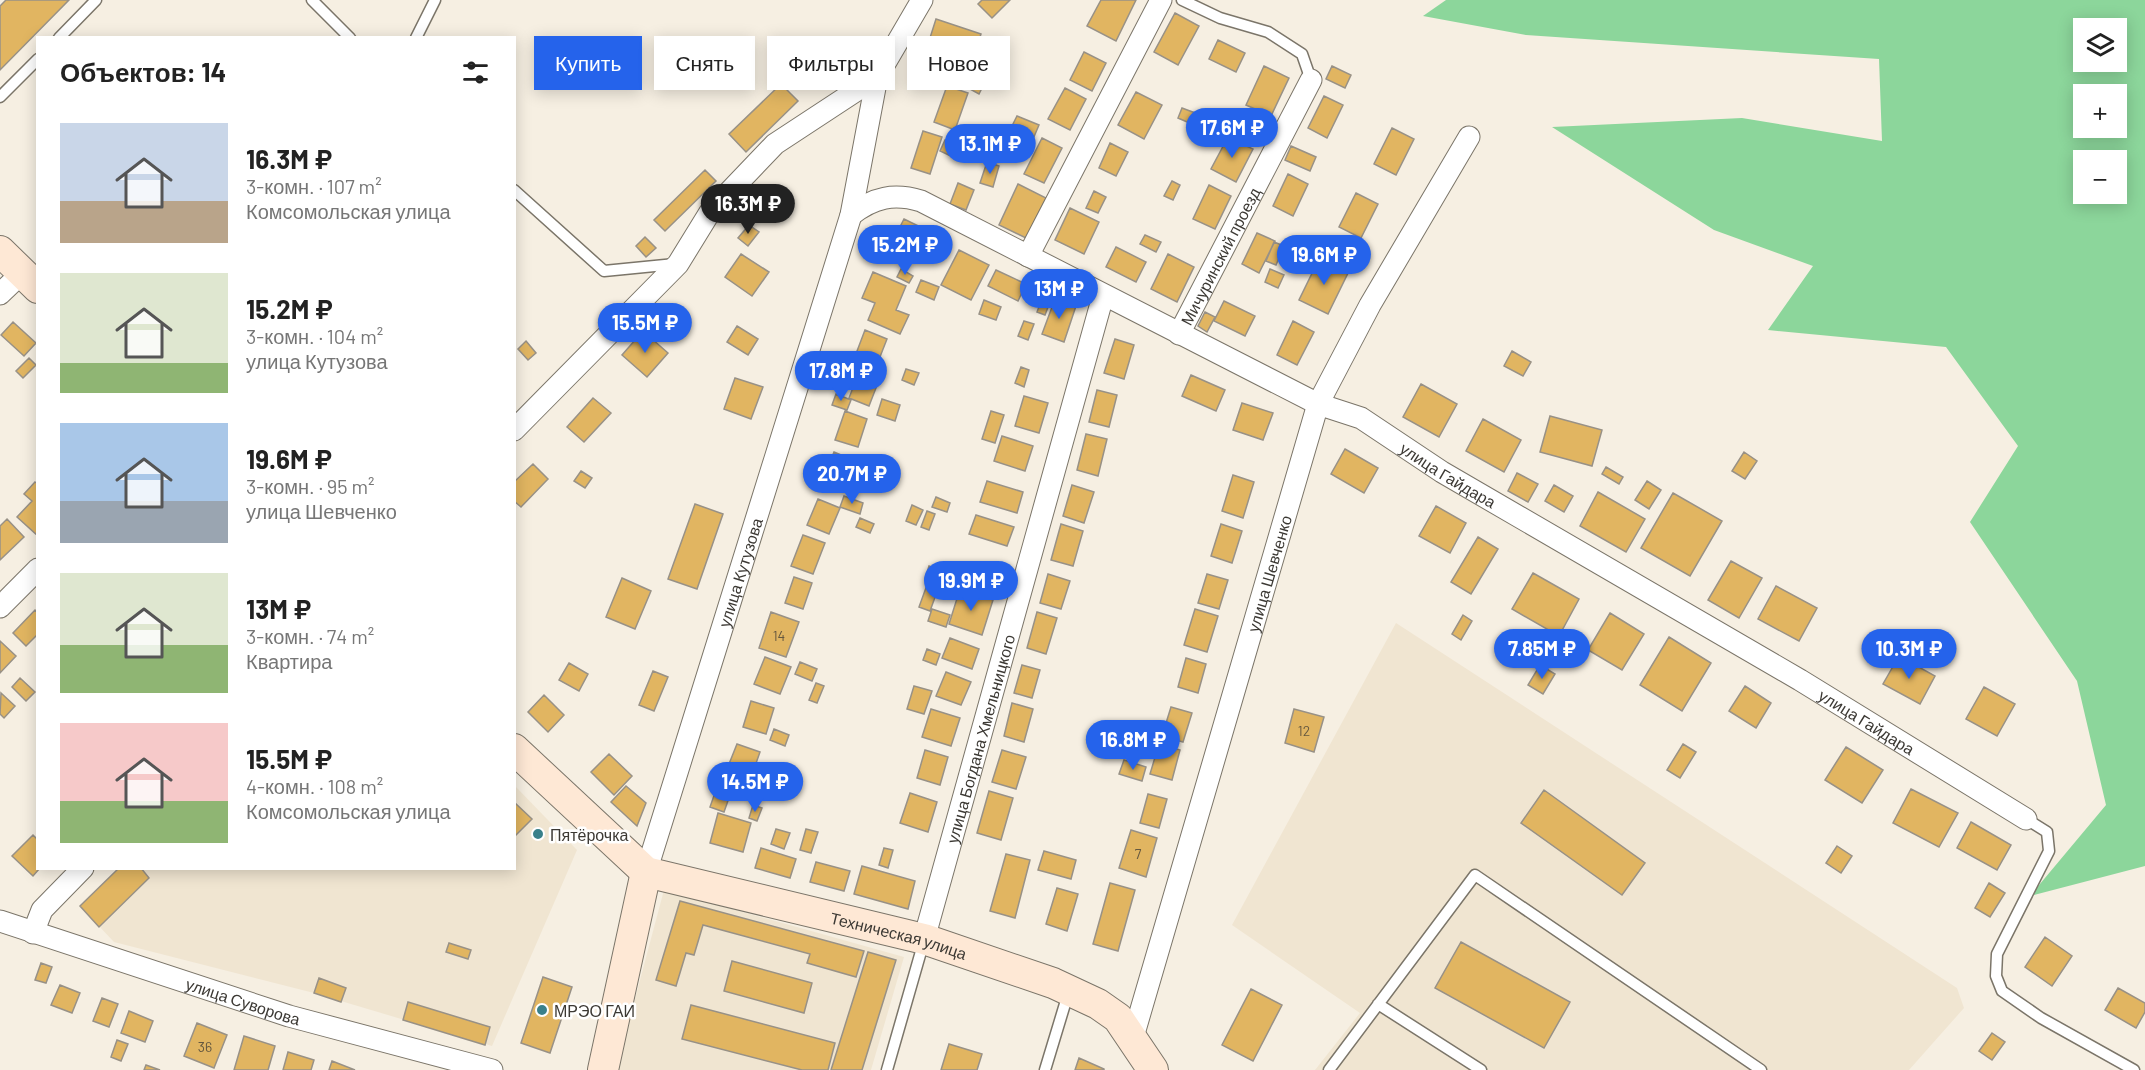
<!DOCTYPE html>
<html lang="ru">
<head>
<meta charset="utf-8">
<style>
	:root { --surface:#fff; --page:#f6f6f6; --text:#222; --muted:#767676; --accent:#2563eb }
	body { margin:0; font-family:Barlow,sans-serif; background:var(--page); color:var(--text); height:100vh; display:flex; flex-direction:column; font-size:22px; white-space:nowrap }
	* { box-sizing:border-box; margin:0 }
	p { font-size:20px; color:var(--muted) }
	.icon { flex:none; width:33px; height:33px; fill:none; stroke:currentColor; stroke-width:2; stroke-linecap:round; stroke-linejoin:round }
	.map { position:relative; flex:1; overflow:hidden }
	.panel { position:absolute; left:36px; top:36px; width:480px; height:834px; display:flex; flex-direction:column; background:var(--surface); border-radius:0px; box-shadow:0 3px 15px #0003 }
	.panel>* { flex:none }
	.hud { position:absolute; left:534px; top:36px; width:570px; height:54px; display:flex; gap:12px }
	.tools { position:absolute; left:2073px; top:18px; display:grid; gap:12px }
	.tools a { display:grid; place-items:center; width:54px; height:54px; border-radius:0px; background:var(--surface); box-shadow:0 3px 15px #0003; font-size:30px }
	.price { position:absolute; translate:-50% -51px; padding:0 14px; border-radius:21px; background:var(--accent); color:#fff; font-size:20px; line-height:39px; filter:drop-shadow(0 2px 3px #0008) }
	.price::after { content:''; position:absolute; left:50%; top:36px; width:18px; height:14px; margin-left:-9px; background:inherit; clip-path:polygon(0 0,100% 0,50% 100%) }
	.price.active { background:#222; color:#fff }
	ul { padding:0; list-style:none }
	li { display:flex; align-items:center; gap:18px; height:150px; padding:0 24px }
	li span { display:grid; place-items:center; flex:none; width:168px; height:120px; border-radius:0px; color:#555 }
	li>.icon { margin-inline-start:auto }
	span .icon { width:72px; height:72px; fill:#fffc; stroke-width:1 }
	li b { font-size:26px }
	h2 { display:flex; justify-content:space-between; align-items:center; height:72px; padding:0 24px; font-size:26px }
	.tag { padding:0 21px; border-radius:0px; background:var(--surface); box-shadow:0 3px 15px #0003; font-size:21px; line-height:54px }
	.tag.active { background:var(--accent); color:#fff }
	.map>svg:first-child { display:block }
	.built { fill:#f0e5d1 }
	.green { fill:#8cd69b; fill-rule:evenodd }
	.building { fill:#e1b561; stroke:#989186; stroke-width:1.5 }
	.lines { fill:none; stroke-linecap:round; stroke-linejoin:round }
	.service-casing { stroke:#7b7569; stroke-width:13 }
	.minor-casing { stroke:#7b7569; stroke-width:23 }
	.secondary-casing { stroke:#7b7569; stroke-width:32 }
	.service { stroke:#fff; stroke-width:10 }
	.minor { stroke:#fff; stroke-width:21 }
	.secondary { stroke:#fee8d5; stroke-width:30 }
	.poi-dot { fill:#39808a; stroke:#fff; stroke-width:2 }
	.labels { text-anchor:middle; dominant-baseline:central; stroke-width:5; stroke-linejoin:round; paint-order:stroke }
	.number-label { font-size:14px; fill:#65583f }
	.street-label { font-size:16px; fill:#3c3934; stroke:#fff }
	.poi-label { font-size:16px; fill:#3c3934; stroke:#fff; text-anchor:start }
</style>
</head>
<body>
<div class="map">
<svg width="2145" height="1070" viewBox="0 0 2145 1070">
	<rect width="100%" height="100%" fill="#f6efe2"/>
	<path class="built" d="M1396,623L1957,988L1964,1008L1909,1070H1315L1360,1013L1232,925Z
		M515,786L577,850L492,1046L314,993L114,942L80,906L119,869L514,868Z
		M664,890L904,957L871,1070H616Z"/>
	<path class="green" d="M1446,0H2145V866L2030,896L2106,805L2077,681L1970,522L2018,446L1946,347L1768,330L1813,266L1714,230L1552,127L1742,118L1882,141L1879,59L1526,35L1423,16ZM2084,28H2116V62H2084ZM2084,94H2116V128H2084ZM2084,160H2116V194H2084Z"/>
	<path class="building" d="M6,0H69L0,70V6Z
		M982,0H1010L992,18L978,4Z
		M1101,0H1136L1116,41L1087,26Z
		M1175,13L1199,26L1178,65L1154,52Z
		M936,19L981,34L967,76L940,67L946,47L929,41Z
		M1218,40L1245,53L1236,72L1209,59Z
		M736,51L744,60L723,80L715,72Z
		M1084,52L1106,63L1092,91L1070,80Z
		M1264,66L1289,78L1271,116L1246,105Z
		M1332,66L1351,75L1345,88L1326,79Z
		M975,74L986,80L979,94L968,88Z
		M781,84L798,101L746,152L729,134Z
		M947,86L968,93L955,130L934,122Z
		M1065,88L1086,99L1070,130L1048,119Z
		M1136,92L1162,105L1144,139L1118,125Z
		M1324,96L1343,105L1327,138L1308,128Z
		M1182,108L1198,114L1194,125L1178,118Z
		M1017,116L1039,125L1033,139L1010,130Z
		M1392,128L1414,139L1396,175L1374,164Z
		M923,131L942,137L930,174L911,168Z
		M1228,137L1253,149L1236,182L1211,169Z
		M1042,138L1062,148L1044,183L1024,174Z
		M945,140L963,148L957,159L940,151Z
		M1110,143L1128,152L1116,176L1099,168Z
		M1291,146L1316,157L1310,171L1285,160Z
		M987,162L999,166L993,187L980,183Z
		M705,170L716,181L665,231L654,220Z
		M1288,174L1308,184L1293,216L1273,206Z
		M1172,181L1180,185L1173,200L1164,196Z
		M958,183L974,190L966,210L950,204Z
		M1018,184L1046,198L1026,238L999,225Z
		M1209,185L1231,196L1215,229L1193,219Z
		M1094,191L1106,197L1098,213L1086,208Z
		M1356,193L1378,204L1361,238L1339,227Z
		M1070,208L1099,222L1084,254L1055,240Z
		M904,219L939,236L931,254L895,237Z
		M749,225L759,232L748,246L738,238Z
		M1257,233L1275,241L1259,273L1242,264Z
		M1145,235L1161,242L1156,252L1140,244Z
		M645,237L656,248L646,257L636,246Z
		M1306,240L1318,245L1311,261L1299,256Z
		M1274,242L1284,246L1276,265L1266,261Z
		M1116,247L1146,262L1136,282L1106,267Z
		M959,250L989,265L971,300L941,285Z
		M741,254L769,272L752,296L725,277Z
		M1168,254L1194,267L1177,302L1151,289Z
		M1320,257L1349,271L1328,314L1299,300Z
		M901,269L913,276L909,283L897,277Z
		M1270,269L1284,275L1278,288L1265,282Z
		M996,270L1026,284L1018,301L988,286Z
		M873,272L906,286L896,310L909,315L900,334L868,320L875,303L862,298Z
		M921,280L939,287L934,300L916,292Z
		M1042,299L1050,302L1045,315L1037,312Z
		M1055,299L1076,306L1064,342L1042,334Z
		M984,300L1001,307L996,320L979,314Z
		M1224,301L1255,316L1245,336L1214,321Z
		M1205,312L1215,317L1207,332L1198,326Z
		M1024,321L1034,324L1028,340L1018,336Z
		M1293,321L1314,332L1297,365L1277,355Z
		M13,322L36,343L24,356L1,335Z
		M737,326L758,339L748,355L727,342Z
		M865,330L887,339L876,367L854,359Z
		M643,331L668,353L647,377L622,355Z
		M1115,339L1134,345L1124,379L1104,373Z
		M526,341L536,353L528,360L518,349Z
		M1512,351L1531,362L1523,376L1504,366Z
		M29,358L36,365L23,378L16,371Z
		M861,367L881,375L869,406L849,398Z
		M1021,367L1029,370L1024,387L1015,383Z
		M906,369L919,373L914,385L902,380Z
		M1191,375L1225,390L1216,411L1182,396Z
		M735,378L763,387L751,419L724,409Z
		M1421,384L1457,404L1439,437L1403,417Z
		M1097,390L1117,395L1109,427L1089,422Z
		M836,394L851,400L847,410L832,405Z
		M1024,396L1048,403L1039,433L1015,426Z
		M593,398L611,413L584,442L567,427Z
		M882,399L900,405L895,421L877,415Z
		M1242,403L1273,413L1263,440L1233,430Z
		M845,411L867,419L858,447L835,440Z
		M991,411L1004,415L995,443L982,439Z
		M1550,416L1602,430L1592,466L1540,452Z
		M1483,419L1521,440L1504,472L1466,451Z
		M1086,434L1107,439L1098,476L1077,470Z
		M1002,436L1033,446L1025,471L994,461Z
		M1345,449L1378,468L1364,493L1331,474Z
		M834,452L860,463L848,493L822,482Z
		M1744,452L1757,461L1745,479L1732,471Z
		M533,464L548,479L521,507L514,501V482Z
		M1606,467L1623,477L1619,484L1602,474Z
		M581,471L592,478L585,488L574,481Z
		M1517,473L1538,484L1528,502L1508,491Z
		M1233,475L1254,482L1243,518L1222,511Z
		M987,481L1023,492L1017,513L980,502Z
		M1647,481L1661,490L1649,509L1635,500Z
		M35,482L38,484V536L17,517L32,501L24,494Z
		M1072,485L1094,492L1084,523L1063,516Z
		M1554,485L1573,496L1564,512L1545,501Z
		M1598,492L1645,519L1626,552L1580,526Z
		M1673,493L1722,521L1690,576L1641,548Z
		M844,496L863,503L860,514L840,507Z
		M936,497L950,503L947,512L932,507Z
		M818,499L840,508L829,534L807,525Z
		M695,504L723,514L697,589L668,579Z
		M912,505L923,510L916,525L906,521Z
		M1436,506L1466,523L1450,553L1419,536Z
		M927,511L935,514L929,530L921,527Z
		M976,515L1014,527L1007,546L969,534Z
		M860,518L874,524L870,533L856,527Z
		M7,519L24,537L0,560V526Z
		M1061,524L1083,531L1073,566L1051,560Z
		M1221,524L1242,531L1232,563L1211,556Z
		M803,535L825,543L813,574L791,566Z
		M1478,537L1498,549L1471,594L1451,582Z
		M1731,561L1762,578L1739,618L1708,600Z
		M968,563L1001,574L994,594L962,584Z
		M929,566L948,573L944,585L925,579Z
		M1533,573L1579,599L1559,636L1512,609Z
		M1048,574L1070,581L1061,609L1040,603Z
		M1207,574L1228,580L1219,609L1198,603Z
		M794,577L812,583L803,609L785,603Z
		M622,578L651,591L635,629L606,617Z
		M927,585L938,589L930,611L919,607Z
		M1776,586L1817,608L1799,641L1758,619Z
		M960,589L993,600L982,635L949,624Z
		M932,609L950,615L946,627L928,621Z
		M1195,609L1218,616L1207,652L1184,645Z
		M35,610L38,613V634L26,646L13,633Z
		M771,612L799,622L786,657L759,648Z
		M1037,612L1057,618L1046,654L1027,648Z
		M1610,613L1644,634L1622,670L1588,650Z
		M1463,615L1472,621L1461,640L1452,634Z
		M1669,637L1711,663L1682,711L1640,685Z
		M950,638L979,649L972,669L942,658Z
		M0,641L16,656L0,673Z
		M927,649L940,654L936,665L923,660Z
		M1899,656L1935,676L1920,704L1883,684Z
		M765,657L791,667L780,694L754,684Z
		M1186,658L1206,664L1198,693L1178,687Z
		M800,662L817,669L812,681L795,674Z
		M569,663L588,674L579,691L559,680Z
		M1022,665L1040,670L1032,698L1014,693Z
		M1540,665L1555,674L1543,694L1528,685Z
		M653,671L668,677L654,711L639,705Z
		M946,672L971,682L961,705L936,696Z
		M20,678L35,692L26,701L12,687Z
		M816,683L824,686L817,703L809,700Z
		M914,686L932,691L924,714L907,709Z
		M1745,686L1771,703L1756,728L1729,711Z
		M1984,687L2015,704L1997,736L1966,719Z
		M1,693L15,706L4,718L0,714Z
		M544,695L564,715L548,732L528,712Z
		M751,701L774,708L766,734L743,727Z
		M1012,703L1033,709L1024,742L1004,736Z
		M1171,707L1192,713L1183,742L1162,736Z
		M931,709L960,718L951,746L922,737Z
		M1294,709L1324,717L1314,752L1285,743Z
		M774,729L789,735L785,746L770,740Z
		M737,744L760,752L749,783L725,774Z
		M1159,744L1180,750L1172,780L1150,774Z
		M1683,744L1696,752L1680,778L1667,770Z
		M1846,747L1883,770L1862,803L1825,780Z
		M925,750L948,757L940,785L917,778Z
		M1002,750L1026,757L1016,789L992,782Z
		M609,754L632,776L614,795L591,772Z
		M1124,760L1146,767L1142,781L1119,774Z
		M626,786L646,803L637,826L611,802Z
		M1911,789L1958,813L1939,847L1893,823Z
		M716,790L730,795L724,812L710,807Z
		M1544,790L1645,863L1622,895L1521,823Z
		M989,791L1013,798L1001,840L977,833Z
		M910,793L937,802L928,832L900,823Z
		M1148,794L1167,799L1159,828L1140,823Z
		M514,802L532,819L514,837Z
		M753,805L762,808L757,821L749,818Z
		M718,813L751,823L743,852L710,843Z
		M1971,822L2011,845L1997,870L1957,848Z
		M776,829L790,833L784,849L771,844Z
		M806,829L818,832L811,853L800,850Z
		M1131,830L1157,838L1146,877L1119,868Z
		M33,835L38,840V868H40L33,876L12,856Z
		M1837,846L1852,856L1841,873L1826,863Z
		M761,848L796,859L790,878L755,868Z
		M884,848L893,850L888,868L879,865Z
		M1044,851L1076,860L1071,879L1038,870Z
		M1006,854L1030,860L1015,918L990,911Z
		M816,862L850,871L844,891L810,882Z
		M862,866L915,881L908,909L854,894Z
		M119,868H141L149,878L99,927L80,906Z
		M1110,883L1135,890L1118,951L1093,944Z
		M1989,883L2005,893L1990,917L1975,908Z
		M1057,888L1078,894L1067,931L1046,924Z
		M680,901L864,951L856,977L807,963L810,954L703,925L694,955L686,953L676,986L656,980Z
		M2045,937L2072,956L2052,986L2025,967Z
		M1461,942L1570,1002L1544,1048L1435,988Z
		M449,943L471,950L468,959L446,952Z
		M868,952L896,960L862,1070H831Z
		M732,961L812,983L804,1013L724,991Z
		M41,963L52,967L46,983L35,980Z
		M543,977L572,987L550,1053L521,1043Z
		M319,978L346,988L341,1002L314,993Z
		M60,985L80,993L72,1013L51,1005Z
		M2118,988L2145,1003V1012L2136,1028L2105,1010Z
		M1251,989L1282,1005L1253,1061L1222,1045Z
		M102,998L118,1004L109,1027L93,1021Z
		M408,1002L490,1027L485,1045L403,1020Z
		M691,1005L835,1043L828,1070H802L682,1039Z
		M129,1011L153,1021L145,1042L121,1033Z
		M197,1023L227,1035L214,1068L184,1056Z
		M1992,1033L2005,1042L1992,1060L1979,1051Z
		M244,1036L275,1046L268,1070H234Z
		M117,1040L128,1044L121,1061L111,1057Z
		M949,1044L982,1054L977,1070H941Z
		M288,1052L314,1060L311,1070H283Z
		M1079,1058L1104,1069V1070H1075Z
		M332,1061L355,1070H329Z
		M146,1065L160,1070H144Z"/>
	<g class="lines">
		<g class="service-casing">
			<path id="service" d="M312,0L350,38
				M1182,0L1220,18L1268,32L1302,54L1311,80
				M59,38L96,0
				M416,38L435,0
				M0,97L38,59
				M514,190L604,271L675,264
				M2026,819L2047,832L2049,851L1997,954L1996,976L2002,991L2041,1018L2134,1070
				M1378,1004L1481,1070
				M887,1070L924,941
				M1045,1070L1068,994
				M1329,1070L1475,875L1761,1070"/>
		</g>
		<g class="minor-casing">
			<g id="minor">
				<path id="s1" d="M851,215C874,197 894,193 921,201L1318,404L1361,418L1442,472L1800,680L2026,819"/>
				<path d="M1028,256L1161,0"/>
				<path d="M0,294L22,273"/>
				<path id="s2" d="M1179,334L1311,80"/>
				<path d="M514,430L678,264L710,212L775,144L877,77L922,0"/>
				<path d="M0,607L38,569"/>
				<path id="s3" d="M646,872L851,215L877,77"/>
				<path id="s4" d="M0,921L289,1016L492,1070"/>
				<path d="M33,933L42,910L83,868"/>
				<path id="s5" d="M924,939L1103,296"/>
				<path id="s6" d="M1133,1037L1318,404L1370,305L1469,137"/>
			</g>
		</g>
		<g class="secondary-casing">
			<g id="secondary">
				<path d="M0,251L38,288"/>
				<path id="s7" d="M514,749L646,872L924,939L1053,983L1098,1004L1118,1018L1153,1070"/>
				<path d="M603,1070L646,872"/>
			</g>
		</g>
		<use href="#service" class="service"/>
		<use href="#minor" class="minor"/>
		<use href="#secondary" class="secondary"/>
	</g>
	<g class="poi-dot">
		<circle cx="538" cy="834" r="6"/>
		<circle cx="542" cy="1010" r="6"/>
	</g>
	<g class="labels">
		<g class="number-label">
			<text x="779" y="635">14</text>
			<text x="1304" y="730">12</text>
			<text x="1138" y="853">7</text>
			<text x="205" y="1046">36</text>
		</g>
		<g class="street-label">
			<text stroke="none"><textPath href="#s2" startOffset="88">Мичуринский проезд</textPath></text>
			<text stroke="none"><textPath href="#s1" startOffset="670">улица Гайдара</textPath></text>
			<text stroke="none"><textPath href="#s3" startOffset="314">улица Кутузова</textPath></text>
			<text stroke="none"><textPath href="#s6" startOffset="483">улица Шевченко</textPath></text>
			<text stroke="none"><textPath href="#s1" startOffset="1156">улица Гайдара</textPath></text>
			<text stroke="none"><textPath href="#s5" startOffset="208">улица Богдана Хмельницкого</textPath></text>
			<text stroke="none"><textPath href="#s7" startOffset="441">Техническая улица</textPath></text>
			<text stroke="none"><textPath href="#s4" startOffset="256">улица Суворова</textPath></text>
		</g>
		<g class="poi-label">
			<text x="550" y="834">Пятёрочка</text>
			<text x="554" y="1010">МРЭО ГАИ</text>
		</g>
	</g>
</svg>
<div class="tools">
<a><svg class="icon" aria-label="layers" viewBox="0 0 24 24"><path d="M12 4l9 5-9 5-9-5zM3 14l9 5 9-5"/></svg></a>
<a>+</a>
<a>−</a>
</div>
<b class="price" style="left:1232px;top:159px">17.6M ₽</b>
<b class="price" style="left:990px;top:175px">13.1M ₽</b>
<b class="price active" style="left:748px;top:235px">16.3M ₽</b>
<b class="price" style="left:905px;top:276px">15.2M ₽</b>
<b class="price" style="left:1324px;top:286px">19.6M ₽</b>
<b class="price" style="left:1059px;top:320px">13M ₽</b>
<b class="price" style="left:645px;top:354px">15.5M ₽</b>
<b class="price" style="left:841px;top:402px">17.8M ₽</b>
<b class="price" style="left:852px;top:505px">20.7M ₽</b>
<b class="price" style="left:971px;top:612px">19.9M ₽</b>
<b class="price" style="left:1542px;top:680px">7.85M ₽</b>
<b class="price" style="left:1909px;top:680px">10.3M ₽</b>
<b class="price" style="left:1133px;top:771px">16.8M ₽</b>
<b class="price" style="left:755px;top:813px">14.5M ₽</b>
<div class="hud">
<a class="tag active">Купить</a>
<a class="tag">Снять</a>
<a class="tag">Фильтры</a>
<a class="tag">Новое</a>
</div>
<section class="panel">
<h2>Объектов: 14<svg class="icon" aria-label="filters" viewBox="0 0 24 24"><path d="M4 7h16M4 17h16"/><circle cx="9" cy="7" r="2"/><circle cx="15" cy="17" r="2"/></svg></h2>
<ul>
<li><span style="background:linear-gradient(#c9d6e8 65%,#b9a48a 0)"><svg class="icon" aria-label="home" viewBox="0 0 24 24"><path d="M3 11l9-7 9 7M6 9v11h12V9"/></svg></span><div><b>16.3M ₽</b><p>3-комн. · 107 m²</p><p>Комсомольская улица</p></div></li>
<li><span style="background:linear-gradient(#dfe7d0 75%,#8fb573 0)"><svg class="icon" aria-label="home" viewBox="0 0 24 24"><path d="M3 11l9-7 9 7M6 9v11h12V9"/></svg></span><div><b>15.2M ₽</b><p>3-комн. · 104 m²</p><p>улица Кутузова</p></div></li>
<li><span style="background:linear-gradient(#a9c7e8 65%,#9aa5b1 0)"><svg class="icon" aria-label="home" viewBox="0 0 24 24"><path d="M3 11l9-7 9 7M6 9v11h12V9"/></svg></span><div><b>19.6M ₽</b><p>3-комн. · 95 m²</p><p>улица Шевченко</p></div></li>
<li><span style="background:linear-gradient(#dfe7d0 60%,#8fb573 0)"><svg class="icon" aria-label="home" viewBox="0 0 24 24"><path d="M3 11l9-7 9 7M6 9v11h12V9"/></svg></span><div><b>13M ₽</b><p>3-комн. · 74 m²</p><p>Квартира</p></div></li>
<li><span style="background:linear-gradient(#f6c9c9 65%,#8fb573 0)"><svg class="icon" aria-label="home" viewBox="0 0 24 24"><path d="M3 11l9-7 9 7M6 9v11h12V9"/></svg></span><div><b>15.5M ₽</b><p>4-комн. · 108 m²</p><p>Комсомольская улица</p></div></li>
</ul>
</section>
</div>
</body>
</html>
